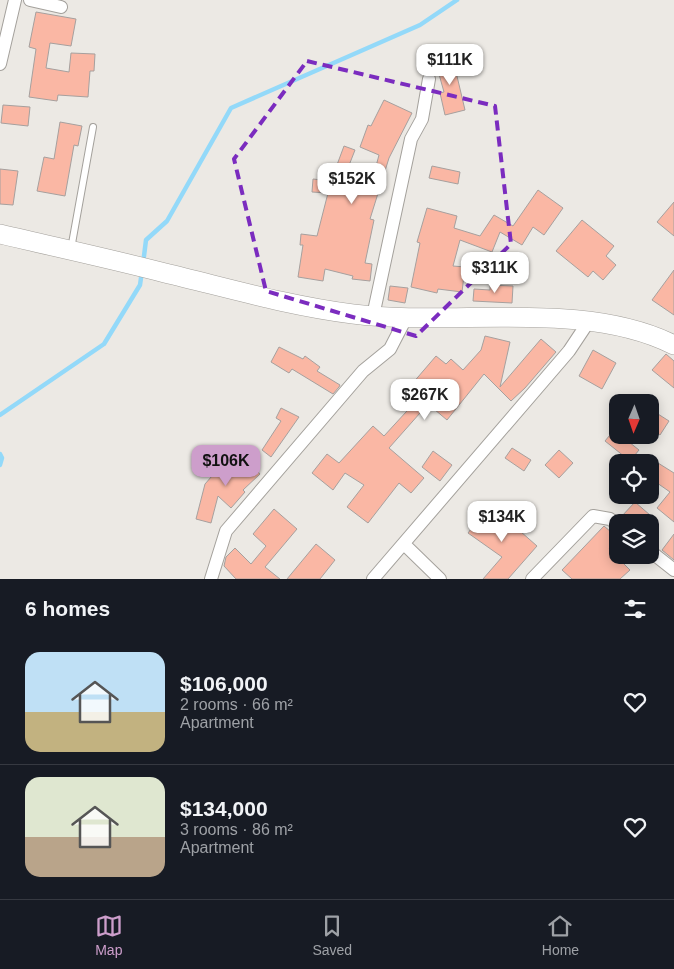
<!DOCTYPE html>
<html lang="en">
<head>
<meta charset="utf-8">
<style>
	:root { --surface:#171b24; --page:#20242c; --text:#f1f3f6; --muted:#9ea1a6; --line:#363941; --accent:#cd9ecb }
	body { margin:0; font-family:Arial,sans-serif; background:var(--page); color:var(--text); height:100vh; display:flex; flex-direction:column; font-size:19px; white-space:nowrap }
	* { box-sizing:border-box; margin:0 }
	p { font-size:16px; color:var(--muted) }
	.icon { flex:none; width:28px; height:28px; fill:none; stroke:currentColor; stroke-width:2; stroke-linecap:round; stroke-linejoin:round }
	.map { position:relative; height:579px; overflow:hidden }
	.panel { display:flex; flex-direction:column; background:var(--surface); flex:1 }
	.panel>* { flex:none }
	.needle { width:32px; rotate:182deg }
	.fabs { position:absolute; left:609px; top:394px; display:grid; gap:10px }
	.fabs a { display:grid; place-items:center; width:50px; height:50px; border-radius:10px; background:var(--surface); box-shadow:0 2px 12px #0003; font-size:25px }
	.price { position:absolute; translate:-50% -42px; padding:0 11px; border-radius:10px; background:#fff; color:#222; font-size:16px; line-height:32px; filter:drop-shadow(0 1px 2px #0008) }
	.price::after { content:''; position:absolute; left:50%; top:30px; width:15px; height:11px; margin-left:-8px; background:inherit; clip-path:polygon(0 0,100% 0,50% 100%) }
	.price.current { background:var(--accent); color:#111 }
	ul { padding:0; list-style:none }
	li { display:flex; align-items:center; gap:15px; height:125px; padding:0 25px }
	li+li { border-top:1px solid var(--line) }
	li span { display:grid; place-items:center; flex:none; width:140px; height:100px; border-radius:15px; color:#555 }
	li>.icon { margin-inline-start:auto }
	span .icon { width:60px; height:60px; fill:#fffc; stroke-width:1 }
	li b { font-size:21px }
	h2 { display:flex; justify-content:space-between; align-items:center; height:60px; padding:0 25px; font-size:21px }
	.menu { display:flex; justify-content:space-around; align-items:center; height:70px; border-top:1px solid var(--line); background:var(--surface); font-size:14px; color:var(--muted) }
	.menu a { display:grid; justify-items:center; gap:2px }
	.menu .current { color:var(--accent) }
	.map>svg:first-child { display:block }
	.lines { fill:none; stroke-linecap:round; stroke-linejoin:round }
	.stream { stroke:#93d9f9; stroke-width:4.5 }
	.building { fill:#fab7a4; stroke:#a6a09e }
	.lane-casing { stroke:#a4a19c; stroke-width:8 }
	.street-casing { stroke:#a4a19c; stroke-width:14 }
	.secondary-casing { stroke:#a4a19c; stroke-width:20 }
	.lane { stroke:#fff; stroke-width:6 }
	.street { stroke:#fff; stroke-width:12 }
	.secondary { stroke:#fff; stroke-width:19 }
	.marked { fill:none; stroke:#7b2cbf; stroke-width:4; stroke-dasharray:10 6; stroke-linejoin:round }
</style>
</head>
<body>
<div class="map">
<svg width="674" height="579" viewBox="0 0 674 579">
	<rect width="100%" height="100%" fill="#ece9e4"/>
	<g class="lines">
		<path class="stream" d="M143,264L146,240L167,221L231,108L420,25L457,0
			M0,415L104,344L140,285L142,271
			M0,454L2,458L0,465"/>
	</g>
	<path class="building" d="M36,12L76,19L71,46L50,43L46,68L69,72L71,53L95,54L94,71H90L88,97L58,95L57,101L29,97L36,49L29,47Z
		M452,55L465,110L445,115L440,93L444,92L435,60Z
		M384,100L412,113L389,158L370,219L374,220L365,263L372,264L370,281L352,279L353,276L325,269L323,281L298,277L303,245H300L301,234L317,236L328,193L312,192L313,179L331,181L344,146L355,150L346,173L372,181L379,155L360,147L368,125L371,126Z
		M3,105L30,107L28,126L1,123Z
		M60,122L82,126L78,146L74,145L65,196L37,191L44,157L54,159Z
		M432,166L460,172L458,184L429,178Z
		M0,169L18,171L13,205L0,204Z
		M538,190L563,208L544,235L533,227L522,245L500,232L492,252L460,240L453,266L465,267L462,292L438,289L437,293L411,287L420,243L417,242L427,208L457,216L454,228L480,236L494,215L513,226Z
		M674,202V236L657,222Z
		M582,220L614,246L606,256L616,265L603,280L593,271L588,277L556,251Z
		M674,270V315L652,300Z
		M490,285L513,286L512,303L473,301L474,289L490,290Z
		M390,286L408,288L405,303L388,300Z
		M485,336L510,342L500,387L541,339L556,352L525,388L511,401L484,374L447,420L428,404L389,448L424,478L411,493L399,483L368,523L347,507L364,485L345,473L333,490L312,473L327,454L339,463L373,426L384,436L417,400L406,391L436,356L446,364L451,359L463,370L481,350Z
		M279,347L303,359L305,356L320,367L317,371L340,385L339,387L333,394L292,369L289,373L271,362Z
		M593,350L616,363L602,389L579,376Z
		M666,354L674,361V388L652,370Z
		M281,408L299,417L271,457L262,450L281,421L276,418Z
		M650,409L669,421L660,435L650,428Z
		M614,430L639,450L630,461L605,441Z
		M512,448L531,460L524,471L505,458Z
		M559,450L573,463L559,478L545,465Z
		M433,451L452,465L440,481L422,467Z
		M242,454L260,474L243,490L245,492L231,508L218,496L211,523L196,519L205,484L219,468L223,472Z
		M650,458L674,473V522L657,508L670,492L650,478Z
		M635,502L658,522H626L621,517Z
		M489,505L514,522L512,524L537,546L508,579H483L502,557L468,533Z
		M274,509L297,529L265,567L280,579H236L224,566L226,557L235,548L251,564L266,546L253,534Z
		M604,526L618,538L609,549L630,570L620,579H572L562,570Z
		M674,534V560L662,550Z
		M316,544L335,560L320,579H287Z"/>
	<g class="lines">
		<g class="lane-casing">
			<path id="lane" d="M71,249L93,127"/>
		</g>
		<g class="street-casing">
			<path id="street" d="M30,0L61,7
				M0,64L15,0
				M373,316L411,139L422,119L429,79
				M405,545L440,579
				M650,551L674,570
				M211,579L226,531L363,371L390,349L406,318
				M373,579L569,351L589,321
				M532,579L593,516L610,519L618,525"/>
		</g>
		<g class="secondary-casing">
			<path id="secondary" d="M0,234C55,247 111,259 165,273C228,288 289,306 353,314C453,327 583,299 674,345"/>
		</g>
		<use href="#lane" class="lane"/>
		<use href="#street" class="street"/>
		<use href="#secondary" class="secondary"/>
	</g>
	<path class="marked" d="M307,61L495,106L511,244L416,336L266,291L234,159Z"/>
</svg>
<div class="fabs">
<a><svg class="needle" viewBox="-14 -14 28 28"><path d="M0-13l5 13h-10z" fill="#e53935"/><path d="M0 13l5-13h-10z" fill="#9ea1a6"/></svg></a>
<a><svg class="icon" aria-label="locate" viewBox="0 0 24 24"><circle cx="12" cy="12" r="6"/><path d="M12 2v4M12 18v4M2 12h4M18 12h4"/></svg></a>
<a><svg class="icon" aria-label="layers" viewBox="0 0 24 24"><path d="M12 4l9 5-9 5-9-5zM3 14l9 5 9-5"/></svg></a>
</div>
<b class="price" style="left:450px;top:86px">$111K</b>
<b class="price" style="left:352px;top:205px">$152K</b>
<b class="price" style="left:495px;top:294px">$311K</b>
<b class="price" style="left:425px;top:421px">$267K</b>
<b class="price current" style="left:226px;top:487px">$106K</b>
<b class="price" style="left:502px;top:543px">$134K</b>
</div>
<section class="panel">
<h2>6 homes<svg class="icon" aria-label="filters" viewBox="0 0 24 24"><path d="M4 7h16M4 17h16"/><circle cx="9" cy="7" r="2"/><circle cx="15" cy="17" r="2"/></svg></h2>
<ul>
<li><span style="background:linear-gradient(#bfe0f5 60%,#c2b280 0)"><svg class="icon" aria-label="home" viewBox="0 0 24 24"><path d="M3 11l9-7 9 7M6 9v11h12V9"/></svg></span><div><b>$106,000</b><p>2 rooms · 66 m²</p><p>Apartment</p></div><svg class="icon" aria-label="heart" viewBox="0 0 24 24"><path d="M12 20l-8-8c-3-5 5-10 8-4 3-6 11-1 8 4z"/></svg></li>
<li><span style="background:linear-gradient(#dfe7d0 60%,#b9a48a 0)"><svg class="icon" aria-label="home" viewBox="0 0 24 24"><path d="M3 11l9-7 9 7M6 9v11h12V9"/></svg></span><div><b>$134,000</b><p>3 rooms · 86 m²</p><p>Apartment</p></div><svg class="icon" aria-label="heart" viewBox="0 0 24 24"><path d="M12 20l-8-8c-3-5 5-10 8-4 3-6 11-1 8 4z"/></svg></li>
</ul>
</section>
<nav class="menu">
<a class="current"><svg class="icon" aria-label="map" viewBox="0 0 24 24"><path d="M3 6l6-2 6 2 6-2v14l-6 2-6-2-6 2zM9 4v14M15 6v14"/></svg>Map</a>
<a><svg class="icon" aria-label="saved" viewBox="0 0 24 24"><path d="M7 4h10v16l-5-4-5 4z"/></svg>Saved</a>
<a><svg class="icon" aria-label="home" viewBox="0 0 24 24"><path d="M3 11l9-7 9 7M6 9v11h12V9"/></svg>Home</a>
</nav>
</body>
</html>
